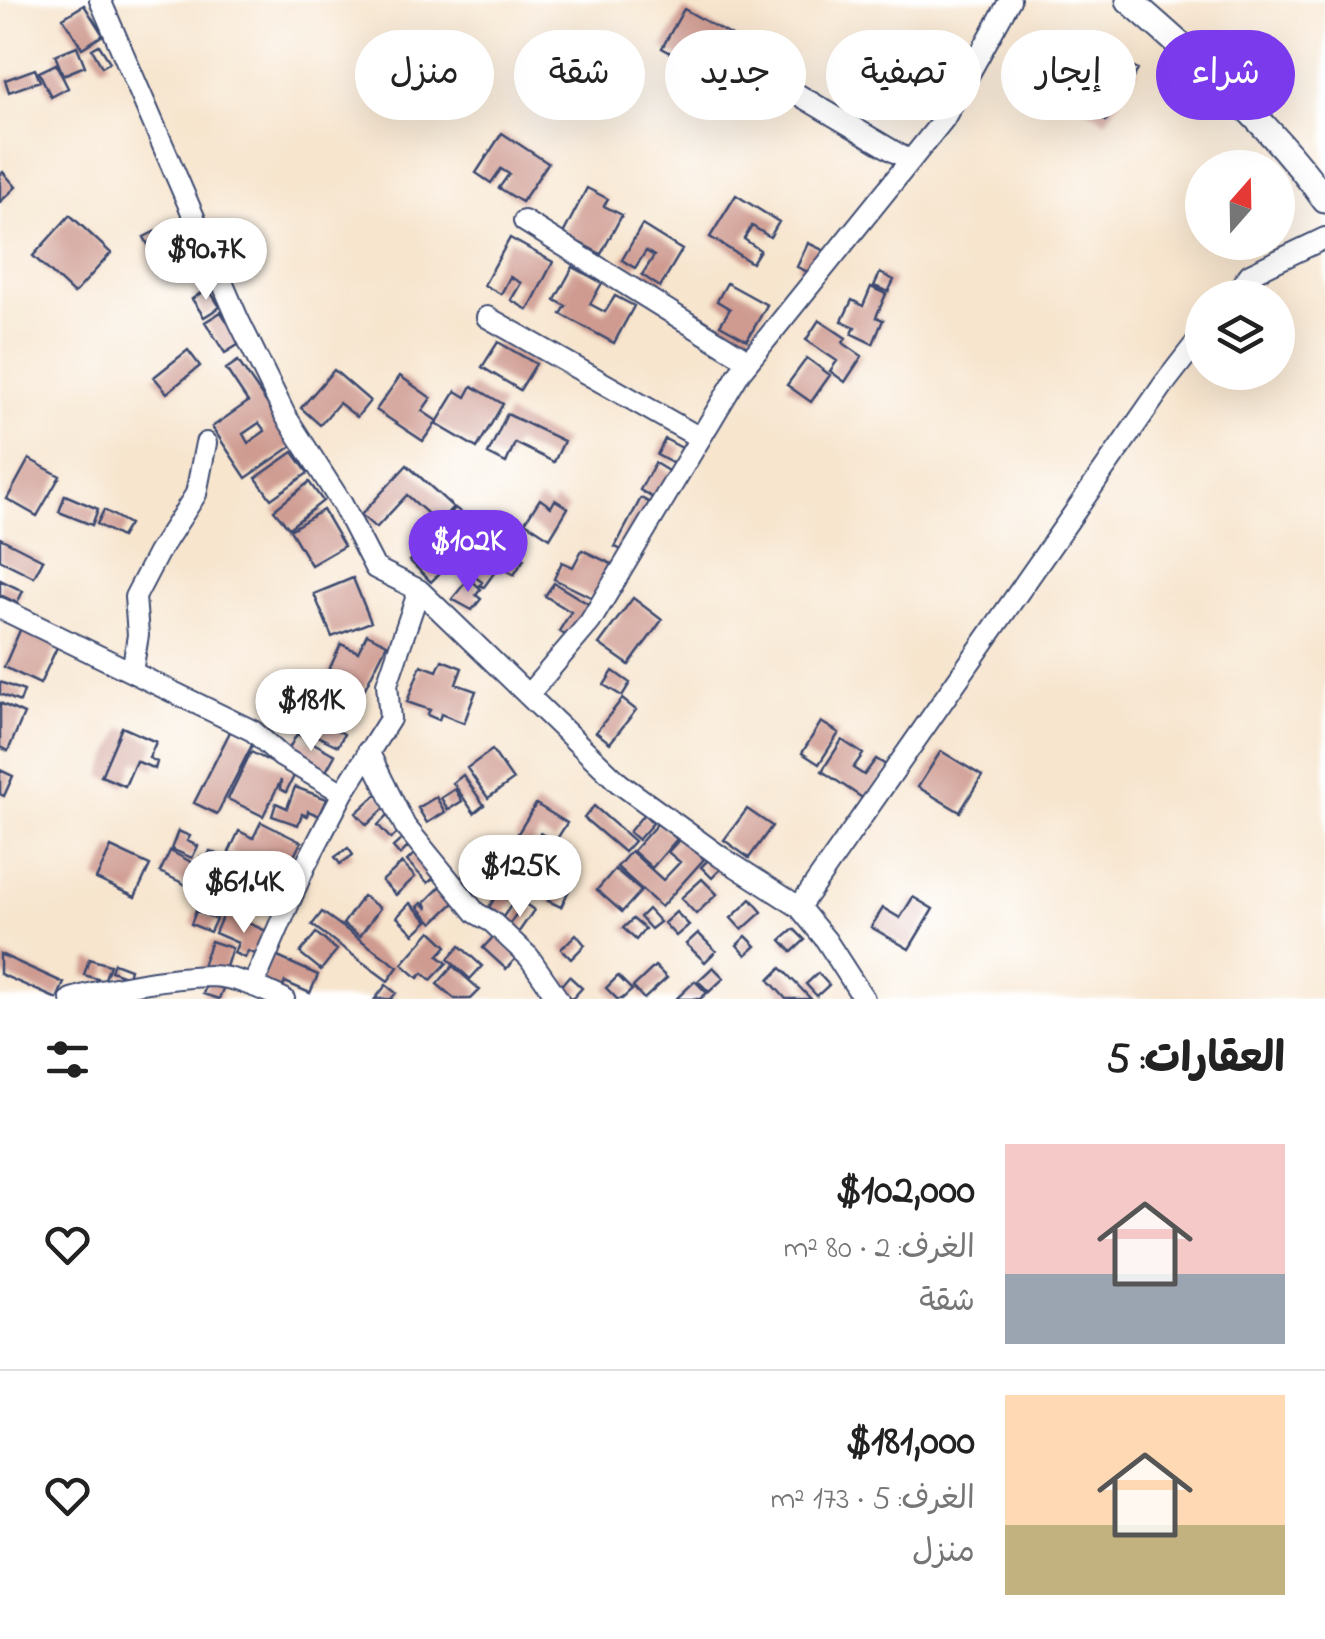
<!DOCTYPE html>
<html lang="ar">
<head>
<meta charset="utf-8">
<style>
	:root { --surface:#fff; --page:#f2f2f2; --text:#222; --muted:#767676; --line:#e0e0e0; --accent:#7c3aed }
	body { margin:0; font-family:"Indie Flower","Playpen Sans Arabic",sans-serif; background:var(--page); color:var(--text); direction:rtl; height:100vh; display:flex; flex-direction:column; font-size:38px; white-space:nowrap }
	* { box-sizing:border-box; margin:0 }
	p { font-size:32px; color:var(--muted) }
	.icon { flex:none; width:55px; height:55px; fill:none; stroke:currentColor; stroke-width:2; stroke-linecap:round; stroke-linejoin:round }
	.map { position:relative; height:999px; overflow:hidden; direction:ltr }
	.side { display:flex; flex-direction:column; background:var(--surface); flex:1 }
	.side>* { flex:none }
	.hud { position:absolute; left:30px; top:30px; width:1265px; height:90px; direction:rtl; display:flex; gap:20px }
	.needle { width:65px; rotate:20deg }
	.buttons { position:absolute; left:1185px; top:150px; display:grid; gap:20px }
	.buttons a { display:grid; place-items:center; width:110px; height:110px; border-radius:50%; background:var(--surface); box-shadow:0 10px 40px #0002; font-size:50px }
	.price { position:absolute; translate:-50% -85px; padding:0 22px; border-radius:35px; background:#fff; color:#222; font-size:32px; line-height:65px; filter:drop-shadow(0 2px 5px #0008) }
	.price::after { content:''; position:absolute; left:50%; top:60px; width:30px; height:22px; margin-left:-15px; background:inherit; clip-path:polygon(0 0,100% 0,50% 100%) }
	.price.selected { background:var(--accent); color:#fff }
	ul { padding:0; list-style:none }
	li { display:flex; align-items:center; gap:30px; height:250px; padding:0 40px }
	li+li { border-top:2px solid var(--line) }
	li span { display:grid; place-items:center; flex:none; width:280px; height:200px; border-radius:0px; color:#555 }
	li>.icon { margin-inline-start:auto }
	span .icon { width:120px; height:120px; fill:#fffc; stroke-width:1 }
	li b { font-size:42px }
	h2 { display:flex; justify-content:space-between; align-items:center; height:120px; padding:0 40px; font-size:42px }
	.tag { padding:0 35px; border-radius:45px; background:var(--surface); box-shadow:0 10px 40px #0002; font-size:35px; line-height:90px }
	.tag.selected { background:var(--accent); color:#fff }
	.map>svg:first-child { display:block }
	.building { fill:#cf9b91; fill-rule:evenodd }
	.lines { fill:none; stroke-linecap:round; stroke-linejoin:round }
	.minor-casing { stroke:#3c4a6f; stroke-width:24 }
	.tertiary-casing { stroke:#3c4a6f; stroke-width:29 }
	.minor { stroke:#fff; stroke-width:20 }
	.tertiary { stroke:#fff; stroke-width:25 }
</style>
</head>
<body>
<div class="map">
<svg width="1325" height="999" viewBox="0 0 1325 999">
	<rect width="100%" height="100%" fill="#fff"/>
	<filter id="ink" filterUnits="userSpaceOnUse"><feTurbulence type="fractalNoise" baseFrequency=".01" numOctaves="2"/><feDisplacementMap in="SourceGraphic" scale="20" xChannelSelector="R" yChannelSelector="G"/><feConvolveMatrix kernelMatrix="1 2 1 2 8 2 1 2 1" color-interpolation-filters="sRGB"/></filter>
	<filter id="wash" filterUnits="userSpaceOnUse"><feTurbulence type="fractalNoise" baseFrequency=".0048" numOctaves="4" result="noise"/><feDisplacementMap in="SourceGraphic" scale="40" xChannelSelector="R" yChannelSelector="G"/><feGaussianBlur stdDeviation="2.25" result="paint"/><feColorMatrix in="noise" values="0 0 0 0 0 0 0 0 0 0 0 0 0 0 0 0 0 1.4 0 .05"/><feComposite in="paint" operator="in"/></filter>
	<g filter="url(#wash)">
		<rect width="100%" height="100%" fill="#f7e5ce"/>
		<g id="blocks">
			<path class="building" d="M84,5L103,35L82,48L63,18Z
				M684,9L732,36L710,75L662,48Z
				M1077,33L1138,70L1106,121L1046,84Z
				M99,45L110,62L102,67L92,49Z
				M77,46L85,66L63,75L55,55Z
				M56,64L68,88L51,97L39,72Z
				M35,69L40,81L9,92L5,80Z
				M502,133L548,163L522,202L499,188L509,174L501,169L491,183L476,173Z
				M3,172L16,187L0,202V175Z
				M587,188L608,199L604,206L622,215L601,254L563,234Z
				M736,195L779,222L770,237L752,226L744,239L760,250L752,263L710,237Z
				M70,215L111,253L74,294L33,256Z
				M172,223L185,249L158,263L144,237Z
				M642,225L682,250L660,287L642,275L654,256L646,251L635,268L622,260Z
				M510,238L553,262L528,310L511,300L521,283L510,277L501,294L484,285Z
				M808,243L823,250L812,274L797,267Z
				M573,267L602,283L590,304L605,312L615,296L634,306L614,343L561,314L566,306L555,300Z
				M880,273L894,280L888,292L874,286Z
				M727,283L767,305L747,340L720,325L730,309L717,301Z
				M871,287L886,294L876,317L883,320L873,344L852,334L855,327L842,321L852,300L863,306Z
				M208,288L220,307L204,317L192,299Z
				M221,312L241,343L225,353L205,322Z
				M819,320L846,338L843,343L862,356L845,382L830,371L837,361L806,340Z
				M498,342L536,364L520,390L482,367Z
				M188,350L200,366L167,393L154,377Z
				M807,358L830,375L811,402L787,385Z
				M238,361L295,444L246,478L212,427L248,402L226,369ZM259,423L265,431L248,443L243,434Z
				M334,370L370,401L357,417L339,403L320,425L301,408Z
				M400,376L431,398L422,411L437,421L423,441L376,410Z
				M472,386L503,404L477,448L436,424L456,391L466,397Z
				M507,414L564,441L554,462L515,443L506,463L488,454Z
				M665,439L682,448L674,464L657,455Z
				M293,452L308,473L271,499L256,478Z
				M29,459L60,476L37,516L7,499Z
				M655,463L673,474L658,501L640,490Z
				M407,465L453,507L438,523L407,495L376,528L361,515Z
				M309,482L323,501L289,528L274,510Z
				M65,495L98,509L92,525L59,512Z
				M641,498L654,505L628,553L615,547Z
				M540,499L551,507L555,500L568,508L550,538L525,522Z
				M455,508L467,517L454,534L442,524Z
				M104,510L129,524L121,537L97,524Z
				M323,510L344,546L311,565L290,530Z
				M472,523L491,541L474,560L454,542Z
				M437,533L459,554L431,582L410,561Z
				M0,538L43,560L34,577L0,560Z
				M497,542L504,546L498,558L491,554Z
				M508,548L524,559L514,575L498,565Z
				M582,550L614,565L597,600L554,579L562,562L573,567Z
				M484,556L499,566L484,587L480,585L482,582L471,574Z
				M353,578L371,622L332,637L314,594Z
				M469,578L481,589L476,595L481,599L472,610L452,599Z
				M0,580L23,591L17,603L0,595Z
				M554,583L590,605L570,638L559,631L571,612L545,596Z
				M633,598L662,620L629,665L599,644Z
				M21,628L58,645L40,684L4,667Z
				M367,634L387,644L364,690L328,672L341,644L358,652Z
				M442,660L462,668L456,684L476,691L464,723L441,714L439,720L427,715L430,710L407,702L421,665L437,671Z
				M613,671L630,683L622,696L604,685Z
				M0,682L24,691L20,702L0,694Z
				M314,694L344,712L336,726L305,708Z
				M622,699L636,710L610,743L596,732Z
				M0,703L24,714L8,751L0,747Z
				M311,717L344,734L338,746L305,730Z
				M821,722L839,733L819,764L802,753Z
				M122,727L156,742L149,758L157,762L155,769L136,761L125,786L101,776Z
				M231,730L254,741L217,814L194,803Z
				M297,734L335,755L325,773L287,752Z
				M842,740L863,754L853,768L864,775L876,759L889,767L867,801L822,771Z
				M492,750L513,780L488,798L467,768Z
				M941,751L982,776L960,812L918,787Z
				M251,752L295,774L286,792L280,789L281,780L263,816L228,799Z
				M0,770L13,776L4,796L0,794Z
				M463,775L484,805L474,813L453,783Z
				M295,787L327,799L320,816L308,811L307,816L302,814L298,825L272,816L276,803L287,808Z
				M455,789L462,801L448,810L441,798Z
				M378,793L389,804L367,825L356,813Z
				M436,797L445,812L427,823L418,808Z
				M536,804L567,823L555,842L540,833L533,844L541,849L539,853L515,838Z
				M594,806L634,841L624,852L584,818Z
				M747,809L772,826L749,858L724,840Z
				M644,814L653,823L638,840L629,832Z
				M387,816L401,830L391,839L378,825Z
				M261,822L301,842L292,860L279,853L269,872L257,866L249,884L241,880L249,862L229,852L239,831L253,838Z
				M658,823L677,839L652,868L633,851Z
				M178,831L190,836L187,841L198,846L192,858L171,849Z
				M681,838L704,859L661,907L617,867L631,851L663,880L680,862L668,852Z
				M402,839L409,846L400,855L393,847Z
				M111,847L150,865L135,897L96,879Z
				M348,848L353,855L340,864L335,857Z
				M170,851L197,865L200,857L206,860L210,851L224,857L215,879L194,870L192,874L207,881L201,892L160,872Z
				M416,852L438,874L428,883L407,861Z
				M710,858L721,869L712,878L701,867Z
				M480,860L494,874L473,894L459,880Z
				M402,863L415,877L396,895L382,881Z
				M615,869L641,891L622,912L597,890Z
				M702,879L717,894L696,914L681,898Z
				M505,882L520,892L503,917L489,907Z
				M208,883L237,894L234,900L223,896L221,901L203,894Z
				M443,884L458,899L433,923L418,907L422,903L428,909L425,902Z
				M556,884L569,890L561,907L548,901Z
				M237,885L253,892L247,903L242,900L244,896L235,891Z
				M276,885L280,888L268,907L257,901L263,889L271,894Z
				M363,896L380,908L360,936L343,924Z
				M913,897L933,909L909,949L871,927L883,908L900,918Z
				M751,899L762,912L742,930L731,918Z
				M410,903L428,921L414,934L397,917Z
				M524,903L534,910L516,936L506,929Z
				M648,909L660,922L651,929L640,917Z
				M196,911L216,919L210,932L191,924Z
				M224,912L273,934L263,957L248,951L245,958L234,953L238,943L215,933Z
				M322,912L398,967L388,981L312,925Z
				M676,912L689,925L676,936L664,923Z
				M633,919L645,929L636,940L623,928Z
				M794,929L805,940L792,952L781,940Z
				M431,931L447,946L438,956L447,963L431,980L423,973L418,978L402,964Z
				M316,933L337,950L321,970L300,953Z
				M698,933L716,951L705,962L686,944Z
				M576,934L585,945L571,959L561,949Z
				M495,935L518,956L506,969L483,948Z
				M746,936L756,946L746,955L737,945Z
				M211,941L232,948L225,970L200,971Z
				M460,946L482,966L470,979L448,959Z
				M0,954L64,983L57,999L0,974Z
				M271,954L318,975L310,993L285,982L281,991L259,982Z
				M89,959L110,965L104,981L84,975Z
				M114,963L130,969L128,977L111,971Z
				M453,966L480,990L471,999H455L437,984Z
				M655,966L667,978L644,999L633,987Z
				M713,967L724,978L709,992L698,981Z
				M781,968L811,999H786L769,980Z
				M818,973L829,985L817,996L806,984Z
				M569,976L582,988L572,999L558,989Z
				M618,976L632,990L622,999H617L606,988Z
				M208,980L224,986L219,999L203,994Z
				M695,981L707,993L700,999H676Z
				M386,985L396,993L391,999H375Z"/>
		</g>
	</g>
	<g filter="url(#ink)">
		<use href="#blocks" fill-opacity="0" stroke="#3c4a6f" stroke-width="2.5"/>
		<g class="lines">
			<g class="minor-casing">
				<path id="minor" d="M100,0L238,319L285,415L342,504L375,568L419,590L619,783L721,857L799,907L1164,384L1202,335
					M750,66L910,161
					M524,221L749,361
					M1232,298L1250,274L1325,238
					M487,317L700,438
					M0,608L253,731L282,757L343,793
					M132,672L138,635L135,597L158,553L196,494L206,443
					M528,695L590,622L740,372L944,119L1010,0
					M368,751L405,826L476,913L492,922L529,957L558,999
					M799,907L826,940L864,999
					M253,986L305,866L343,793L390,719L387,684L419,590
					M71,999C112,987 167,977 210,976C234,976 262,989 284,999"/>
			</g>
			<g class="tertiary-casing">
				<path id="tertiary" d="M1129,0C1199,61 1271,124 1325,200"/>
			</g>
			<use href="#minor" class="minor"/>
			<use href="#tertiary" class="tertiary"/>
		</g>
	</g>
</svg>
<div class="buttons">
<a><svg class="needle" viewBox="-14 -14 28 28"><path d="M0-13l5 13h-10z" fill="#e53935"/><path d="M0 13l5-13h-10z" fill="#767676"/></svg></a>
<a><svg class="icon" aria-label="layers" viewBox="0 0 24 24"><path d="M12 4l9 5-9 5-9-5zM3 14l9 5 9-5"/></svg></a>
</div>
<b class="price" style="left:206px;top:303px">$90.7K</b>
<b class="price selected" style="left:468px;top:595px">$102K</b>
<b class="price" style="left:311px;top:754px">$181K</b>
<b class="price" style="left:520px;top:920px">$125K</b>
<b class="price" style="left:244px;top:936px">$61.4K</b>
<div class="hud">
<a class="tag selected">شراء</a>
<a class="tag">إيجار</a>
<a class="tag">تصفية</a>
<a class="tag">جديد</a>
<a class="tag">شقة</a>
<a class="tag">منزل</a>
</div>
</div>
<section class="side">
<h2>العقارات: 5<svg class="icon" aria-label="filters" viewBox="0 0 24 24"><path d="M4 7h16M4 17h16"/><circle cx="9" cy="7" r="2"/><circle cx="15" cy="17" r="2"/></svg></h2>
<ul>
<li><span style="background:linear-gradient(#f6c9c9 65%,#9aa5b1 0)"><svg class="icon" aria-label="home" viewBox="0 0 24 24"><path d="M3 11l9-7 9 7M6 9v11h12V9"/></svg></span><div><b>$102,000</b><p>الغرف: 2 · 80 m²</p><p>شقة</p></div><svg class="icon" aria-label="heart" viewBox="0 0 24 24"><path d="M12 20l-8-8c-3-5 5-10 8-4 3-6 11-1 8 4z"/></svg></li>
<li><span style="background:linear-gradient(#ffd9b3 65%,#c2b280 0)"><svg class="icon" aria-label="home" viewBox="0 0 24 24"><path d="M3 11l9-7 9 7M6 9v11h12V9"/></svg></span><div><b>$181,000</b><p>الغرف: 5 · 173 m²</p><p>منزل</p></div><svg class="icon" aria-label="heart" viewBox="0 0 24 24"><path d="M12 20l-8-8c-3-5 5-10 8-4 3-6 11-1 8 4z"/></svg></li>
</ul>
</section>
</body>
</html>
